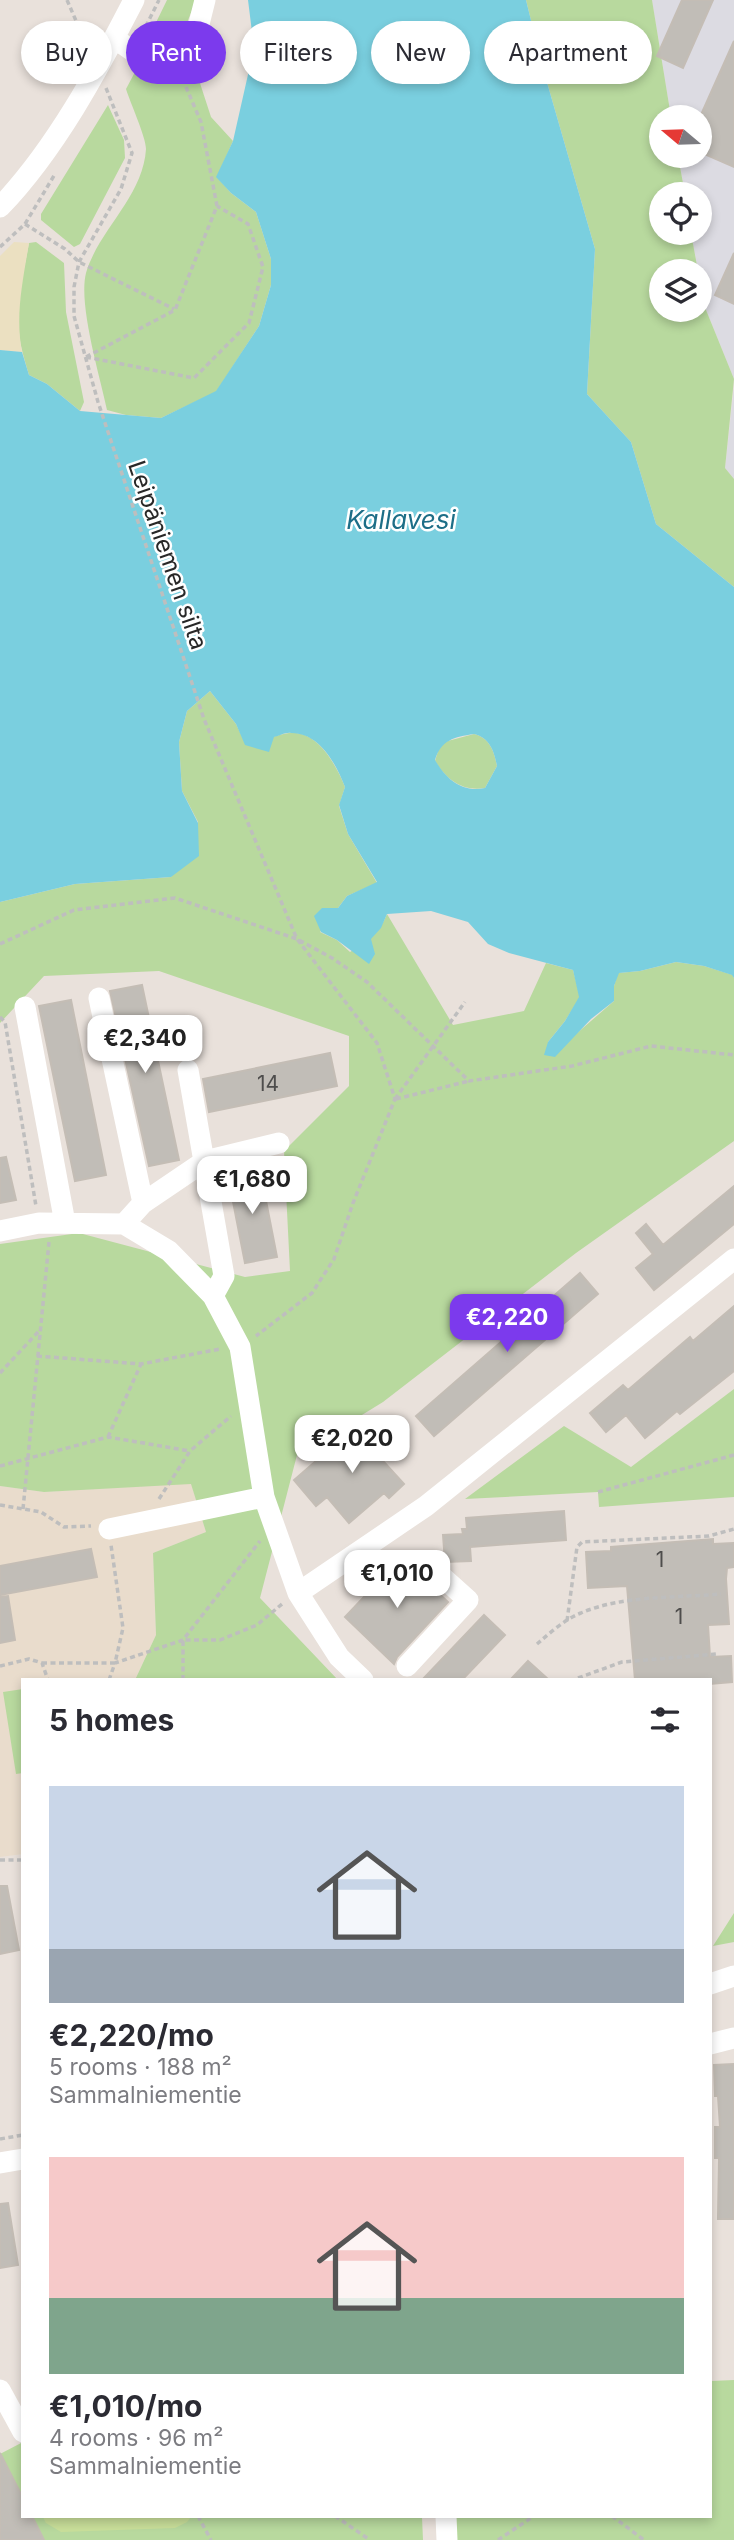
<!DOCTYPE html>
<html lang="en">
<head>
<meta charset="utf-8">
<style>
	:root { --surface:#fff; --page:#f7f7f7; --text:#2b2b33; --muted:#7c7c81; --accent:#7c3aed }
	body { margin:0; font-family:Inter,sans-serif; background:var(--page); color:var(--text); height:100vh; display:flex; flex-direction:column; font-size:26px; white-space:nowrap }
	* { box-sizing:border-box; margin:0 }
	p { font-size:23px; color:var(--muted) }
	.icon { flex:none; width:38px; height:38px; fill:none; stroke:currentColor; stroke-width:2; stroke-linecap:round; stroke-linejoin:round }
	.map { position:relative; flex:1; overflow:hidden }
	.drawer { position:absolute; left:21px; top:1678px; width:691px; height:840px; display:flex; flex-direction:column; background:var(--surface); border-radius:0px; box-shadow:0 4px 10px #0003 }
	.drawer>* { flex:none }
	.top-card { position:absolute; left:21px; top:21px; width:693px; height:63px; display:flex; gap:14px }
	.needle { width:46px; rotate:289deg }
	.controls { position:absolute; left:649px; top:105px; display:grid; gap:14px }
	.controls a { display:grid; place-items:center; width:63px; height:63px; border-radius:50%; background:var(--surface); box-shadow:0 4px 10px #0003; font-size:35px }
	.price { position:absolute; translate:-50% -60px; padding:0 16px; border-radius:14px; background:#fff; color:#222; font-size:23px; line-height:46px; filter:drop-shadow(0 2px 4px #0008) }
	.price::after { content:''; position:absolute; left:50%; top:42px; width:21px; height:16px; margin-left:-10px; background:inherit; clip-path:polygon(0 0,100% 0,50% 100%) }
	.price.on { background:var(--accent); color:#fff }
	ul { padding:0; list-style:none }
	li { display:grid; align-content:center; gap:14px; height:371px; padding:0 28px }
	li span { display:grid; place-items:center; height:217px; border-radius:0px; color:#555 }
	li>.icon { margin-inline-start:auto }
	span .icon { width:126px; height:126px; fill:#fffc; stroke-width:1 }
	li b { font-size:30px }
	h2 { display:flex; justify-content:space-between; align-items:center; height:84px; padding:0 28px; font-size:30px }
	.chip { padding:0 24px; border-radius:32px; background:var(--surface); box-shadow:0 4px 10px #0003; font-size:24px; line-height:63px }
	.chip.on { background:var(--accent); color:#fff }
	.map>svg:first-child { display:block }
	.industrial { fill:#dcdbe2 }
	.education { fill:#e9dccc }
	.green { fill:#b8d99e }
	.sand { fill:#ebe0c1 }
	.pitch { fill:#c9df9a }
	.water { fill:#7acfdf; fill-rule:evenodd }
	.building { fill:#c1bdb7; stroke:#c4bdb5; stroke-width:2 }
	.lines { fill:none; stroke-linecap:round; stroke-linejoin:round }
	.path { stroke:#bebebe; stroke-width:3.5; stroke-dasharray:5 3.5; stroke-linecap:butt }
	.minor { stroke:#fff; stroke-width:21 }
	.labels { text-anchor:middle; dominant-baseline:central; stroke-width:5; stroke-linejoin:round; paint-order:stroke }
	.number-label { font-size:21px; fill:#4e4d4c }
	.street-label { font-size:24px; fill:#282828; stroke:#fff }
	.water-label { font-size:26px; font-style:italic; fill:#1d6e87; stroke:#fff }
</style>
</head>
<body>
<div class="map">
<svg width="734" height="2540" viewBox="0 0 734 2540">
	<rect width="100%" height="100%" fill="#e9e1db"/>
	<path class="industrial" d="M652,0H734V379L704,305L700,271H698L691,233H700V194H685L678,156H700V117H671Z
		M734,387V479L725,468Z"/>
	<path class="education" d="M191,1483L206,1532L153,1553L156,1635L135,1680H23V1854L0,1857V1486L44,1492Z"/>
	<path class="green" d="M167,0H196L183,33L165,50L145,45Z
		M526,0H652L671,117H662V156H678L685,194H662V233H691L698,271H662V310H700V283L704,305L734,379L725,468L734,479V587L656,524L631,442L587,394L595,249L542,65Z
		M135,72L152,83L198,77L211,117L233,141L217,177L231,193L256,212L271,259V285L259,326L216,392L161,418L126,415L107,410C100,376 78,305 86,273C99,229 143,197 146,149C146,137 130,102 126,89Z
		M108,105L124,140L125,158L80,244L74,247L41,220V214Z
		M36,242L64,263L66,312L84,402L80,411L47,384L29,375C25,361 20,346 19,332C15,303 24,271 29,243Z
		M210,691L236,724L246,745C259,742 275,735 289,733C318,730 336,765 345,787L339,806L348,834L377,883L347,896L320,932L337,940L350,952C368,941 379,934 387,914L453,1025L524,1011L546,963L573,970L580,997L565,1021L548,1042L576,1034L614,1001V986L618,973L640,971L676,962L704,966L733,975L734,978V1141L576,1253L383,1402L297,1455L260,1598L338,1680H135L156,1635L153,1553L206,1532L191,1484L44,1492L0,1486V1244L79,1233L245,1277L290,1271L284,1151L349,1086V1036L159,971L44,976L0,1023V902L75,884L171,877L198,822L182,791L179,742L187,711Z
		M474,734C490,738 494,751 497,766L485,788C462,792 446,779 435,761L438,751L444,742Z
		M734,1389V1497L599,1507L598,1492L465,1499L564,1426L631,1467Z
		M23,1689V1773L16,1774L3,1692Z
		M734,1913V1942L713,1946Z
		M734,2380V2540H439L450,2517L710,2516L711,2381Z
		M23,2442V2500L0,2454Z
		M31,2517H422L423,2540H43Z"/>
	<path class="sand" d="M14,242L29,243C23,280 15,315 22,352L0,350V256Z"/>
	<path class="pitch" d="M43,2517H191L187,2522L175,2528L61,2532L46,2523Z"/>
	<path class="water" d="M248,0H526L542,65L595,249L587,394L631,442L656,524L734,587V978L732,975L704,966L676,962L640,971L619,973L614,986V1001L591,1019L555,1057L544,1055L548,1042L565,1021L579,997L573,970L509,953L488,944L468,922L431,911L387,914L381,928L371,939L375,954L369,964L337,940L321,932L314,916L322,908H338L347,896L377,882L348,834L339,805L345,787C336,764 320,733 291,733C286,732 279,736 274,737L269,752L245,745L236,724L210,691L187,711L179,742L182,791L198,823L199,856L171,877L75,884L0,902V350L22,352L29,375L47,384L80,411L161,418L216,391L259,326L271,285V259L256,212L231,193L216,177L233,141L254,48ZM474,734C490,738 494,751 497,766L485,788C462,793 446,779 435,760C441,740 454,737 474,734Z"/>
	<path class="building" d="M682,0H713L683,68L657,56Z
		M734,41V167L700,152V117Z
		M734,253V304L715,295Z
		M142,985L179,1160L149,1166L110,991Z
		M71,1000L106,1175L75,1181L39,1006Z
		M330,1053L337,1086L209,1112L203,1079Z
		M6,1157L16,1200L0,1203V1158Z
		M260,1170L277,1257L245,1263L228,1176Z
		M734,1186V1224L654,1290L636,1268L653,1254L636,1233L646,1224L663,1245Z
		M580,1273L598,1294L434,1436L416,1416Z
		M734,1306V1371L680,1414L677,1411L645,1438L626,1415L606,1432L590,1413L623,1385L628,1390L690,1337L693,1341Z
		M373,1424L395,1451L383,1461L404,1484L389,1498L384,1493L349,1523L327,1497L316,1506L294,1480L331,1448L337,1455Z
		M564,1511L566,1540L470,1547L471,1561L445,1562L443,1535L463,1534L462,1529H467L466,1518Z
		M713,1539V1544L734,1543V1567L727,1568L726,1579L729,1624L708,1625L710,1657L731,1656L732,1682L710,1684V1680H635L627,1586L588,1588L586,1552L611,1551V1547Z
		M91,1549L97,1577L0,1595V1566Z
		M401,1558L448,1602L397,1657L394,1664L345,1617Z
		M8,1596L15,1640L0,1643V1597Z
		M484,1615L505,1635L462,1680H422Z
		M528,1661L549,1680H510Z
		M0,1886H7L19,1950L0,1954Z
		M734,2064V2219H718L719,2158H715V2127H720L718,2096H715L714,2065Z
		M8,2203L18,2265L0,2268V2204Z
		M0,2453L23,2498V2516H32L44,2540H0Z"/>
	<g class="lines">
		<path class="path" d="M67,0L87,46
			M142,34L159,0
			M106,88L132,153L121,189L79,262L74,287V316L98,402L204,719L297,939L377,1043L395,1099L353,1203L334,1259L312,1293L256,1336
			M25,224L65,249L79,262L174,309
			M0,247L25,224L55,174
			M86,357L175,310L217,206L201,122L186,87
			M86,357L194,378L249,323L263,267L248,224L217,206
			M0,944L74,910L175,898L297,939L332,958L367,982L469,1081L572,1066L651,1046L734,1055
			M0,1017L5,1022L36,1206
			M395,1099L465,1002
			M396,1099L469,1081
			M37,1356L141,1364L220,1349
			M0,1373L39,1331
			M108,1437L141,1364
			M0,1466L108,1437L190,1451
			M598,1492L734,1455
			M159,1499L190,1451L231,1416
			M0,1505L41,1512L64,1527L91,1526
			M23,1509L49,1242
			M567,1621L577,1547L582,1542L709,1536L734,1529
			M537,1644C550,1633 565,1619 581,1613C623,1595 676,1598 721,1594
			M42,1663H115L123,1628L111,1545
			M0,1666L29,1659L42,1663L48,1680
			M578,1678L622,1662L717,1654
			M109,1680L115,1663L183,1640L260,1541
			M183,1680V1640H220L257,1625L282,1604
			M0,1860H23
			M0,2139L23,2135
			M198,2516L211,2540
			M335,2516L370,2540
			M612,2516L644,2540
			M498,2540L534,2516"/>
		<path class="minor" d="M114,38L134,52L180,72L191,56L205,0
			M0,207C55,150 98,70 134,0
			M99,998L143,1203L124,1224
			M25,1007L65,1223
			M188,1070L224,1276L213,1296
			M143,1203L205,1161L279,1143
			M0,1231L39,1223L124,1224L169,1251L213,1296L240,1347L264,1497L298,1593L339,1657L363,1680
			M109,1529L264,1497
			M298,1593L426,1506L734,1259
			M407,1666L468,1600L429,1565
			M710,1984L734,1976
			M710,2044L734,2038
			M0,2163L23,2159
			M0,2390L23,2432
			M446,2516L447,2540"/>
	</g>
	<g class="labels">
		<g class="number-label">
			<text x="268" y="1083">14</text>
			<text x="660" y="1559">1</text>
			<text x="679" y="1616">1</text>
		</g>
		<g class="street-label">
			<text transform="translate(168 555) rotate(71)">Leipäniemen silta</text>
		</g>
		<g class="water-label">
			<text x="401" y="519">Kallavesi</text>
		</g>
	</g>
</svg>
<div class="controls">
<a><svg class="needle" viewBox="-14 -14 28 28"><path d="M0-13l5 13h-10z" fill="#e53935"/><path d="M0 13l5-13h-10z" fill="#7c7c81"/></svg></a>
<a><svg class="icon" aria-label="locate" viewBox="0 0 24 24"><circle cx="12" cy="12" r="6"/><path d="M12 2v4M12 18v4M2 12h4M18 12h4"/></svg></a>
<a><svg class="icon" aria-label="layers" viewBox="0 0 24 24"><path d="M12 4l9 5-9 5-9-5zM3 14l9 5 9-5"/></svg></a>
</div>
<b class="price" style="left:145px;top:1075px">€2,340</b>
<b class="price" style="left:252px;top:1216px">€1,680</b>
<b class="price on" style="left:507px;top:1354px">€2,220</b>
<b class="price" style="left:352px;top:1475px">€2,020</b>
<b class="price" style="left:397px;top:1610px">€1,010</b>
<div class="top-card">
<a class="chip">Buy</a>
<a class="chip on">Rent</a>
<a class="chip">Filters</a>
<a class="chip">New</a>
<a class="chip">Apartment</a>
</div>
<section class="drawer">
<h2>5 homes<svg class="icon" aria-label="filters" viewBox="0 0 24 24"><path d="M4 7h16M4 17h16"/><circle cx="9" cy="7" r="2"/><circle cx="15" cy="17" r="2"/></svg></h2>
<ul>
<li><span style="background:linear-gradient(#c9d6e8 75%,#9aa5b1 0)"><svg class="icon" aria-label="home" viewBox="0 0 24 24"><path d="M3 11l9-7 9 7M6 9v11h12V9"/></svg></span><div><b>€2,220/mo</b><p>5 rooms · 188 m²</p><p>Sammalniementie</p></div></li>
<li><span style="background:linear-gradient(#f6c9c9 65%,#7fa58c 0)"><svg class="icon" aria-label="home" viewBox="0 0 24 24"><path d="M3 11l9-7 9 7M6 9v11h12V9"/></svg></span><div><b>€1,010/mo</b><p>4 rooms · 96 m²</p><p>Sammalniementie</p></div></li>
</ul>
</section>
</div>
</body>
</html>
